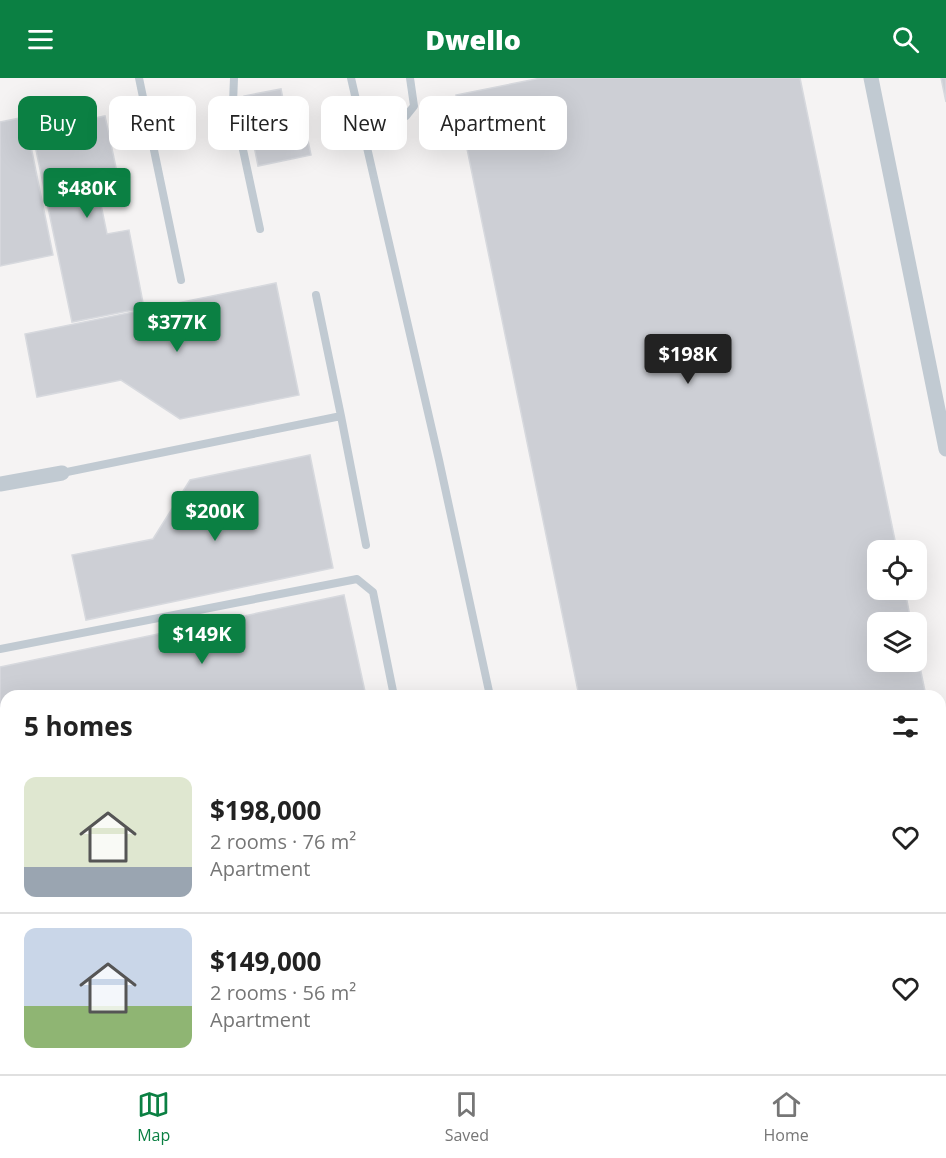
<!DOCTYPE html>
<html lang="en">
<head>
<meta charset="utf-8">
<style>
	:root { --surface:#fff; --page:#f2f2f2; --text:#222; --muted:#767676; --line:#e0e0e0; --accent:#0b8043 }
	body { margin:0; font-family:"Open Sans",sans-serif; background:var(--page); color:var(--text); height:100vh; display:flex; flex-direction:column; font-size:22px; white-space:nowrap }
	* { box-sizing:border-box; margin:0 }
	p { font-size:20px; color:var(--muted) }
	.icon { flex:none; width:33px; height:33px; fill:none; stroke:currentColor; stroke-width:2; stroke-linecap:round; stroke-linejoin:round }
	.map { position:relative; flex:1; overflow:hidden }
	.side { position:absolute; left:0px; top:612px; width:946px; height:384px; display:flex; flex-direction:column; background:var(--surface); border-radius:18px 18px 0 0; box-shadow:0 6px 24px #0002 }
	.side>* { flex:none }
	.banner { position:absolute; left:18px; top:18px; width:600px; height:54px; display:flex; gap:12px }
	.controls { position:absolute; left:867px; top:462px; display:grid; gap:12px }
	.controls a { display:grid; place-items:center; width:60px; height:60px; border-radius:12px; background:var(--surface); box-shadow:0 6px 24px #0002; font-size:30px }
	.price { position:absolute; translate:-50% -51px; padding:0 14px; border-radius:6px; background:var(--accent); color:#fff; font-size:20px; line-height:39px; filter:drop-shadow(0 2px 3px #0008) }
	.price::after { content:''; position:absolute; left:50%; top:36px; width:18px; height:14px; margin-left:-9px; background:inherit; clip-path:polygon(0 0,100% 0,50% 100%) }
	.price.on { background:#222; color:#fff }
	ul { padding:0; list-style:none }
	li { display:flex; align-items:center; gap:18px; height:150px; padding:0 24px }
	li+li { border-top:2px solid var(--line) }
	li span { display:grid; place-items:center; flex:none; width:168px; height:120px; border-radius:12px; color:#555 }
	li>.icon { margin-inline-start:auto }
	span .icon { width:72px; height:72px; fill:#fffc; stroke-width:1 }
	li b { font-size:26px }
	h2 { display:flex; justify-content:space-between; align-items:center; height:72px; padding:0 24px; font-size:26px }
	.tag { padding:0 21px; border-radius:12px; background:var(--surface); box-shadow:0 6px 24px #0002; font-size:21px; line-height:54px }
	.tag.on { background:var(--accent); color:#fff }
	header { display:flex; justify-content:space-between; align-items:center; height:78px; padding:0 24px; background:var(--accent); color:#fff; font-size:27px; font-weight:800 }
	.tab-bar { display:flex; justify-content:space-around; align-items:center; height:84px; border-top:2px solid var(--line); background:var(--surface); font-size:16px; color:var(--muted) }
	.tab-bar a { display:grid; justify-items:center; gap:3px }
	.tab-bar .on { color:var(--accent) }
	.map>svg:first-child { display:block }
	.building { fill:#cdcfd5; stroke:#d7d9de; stroke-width:1.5 }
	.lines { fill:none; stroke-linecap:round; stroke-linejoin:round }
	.service { stroke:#c1cad2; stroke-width:8 }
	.minor { stroke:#c1cad2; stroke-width:15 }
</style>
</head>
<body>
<header><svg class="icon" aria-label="menu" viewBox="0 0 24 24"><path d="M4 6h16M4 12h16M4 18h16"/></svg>Dwello<svg class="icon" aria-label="search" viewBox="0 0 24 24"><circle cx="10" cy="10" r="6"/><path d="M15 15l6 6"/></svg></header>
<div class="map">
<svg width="946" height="996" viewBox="0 0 946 996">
	<rect width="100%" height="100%" fill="#f5f3f3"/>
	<path class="building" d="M541,0H800L897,472H878V512H905L911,544H878V584H916V570L926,618H579L456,17Z
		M941,0H946V24Z
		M281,11L290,57L306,53L311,77L258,88L244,18Z
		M105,38L121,113L99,117L107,156L129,152L144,230L72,244L32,53Z
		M25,39L53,177L0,188V44Z
		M276,205L299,317L180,341L121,302L37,319L25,256Z
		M310,377L333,490L86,542L72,477L153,461L190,402Z
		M344,517L366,618H6V789L0,790V589Z
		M940,688L946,715V825L940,826Z
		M0,908H3L6,922V960L0,962Z
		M6,972V990H135L137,996H0V973Z"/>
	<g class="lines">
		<path class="service" d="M139,0L181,202
			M234,0L233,25L260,151
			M351,0L439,382L490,618
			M362,48L406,38L414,28L410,0
			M316,217L341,338
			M62,395L341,338L366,467
			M0,571L357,501L373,514L394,618
			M0,808L6,807
			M940,859L946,858
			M300,990L301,996
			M351,990L352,996
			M569,990L570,996
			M845,990L846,996"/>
		<path class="minor" d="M871,0L946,371
			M0,406L62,395
			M940,935L946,934
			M659,996L687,990"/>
	</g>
</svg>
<div class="controls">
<a><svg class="icon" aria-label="locate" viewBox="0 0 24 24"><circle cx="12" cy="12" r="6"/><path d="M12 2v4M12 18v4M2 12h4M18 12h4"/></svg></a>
<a><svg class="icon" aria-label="layers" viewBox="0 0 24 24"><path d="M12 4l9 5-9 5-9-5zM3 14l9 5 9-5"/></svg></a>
</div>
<b class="price" style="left:87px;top:141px">$480K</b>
<b class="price" style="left:177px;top:275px">$377K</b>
<b class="price on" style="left:688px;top:307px">$198K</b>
<b class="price" style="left:215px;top:464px">$200K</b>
<b class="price" style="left:202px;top:587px">$149K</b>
<div class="banner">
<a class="tag on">Buy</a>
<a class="tag">Rent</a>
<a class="tag">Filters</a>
<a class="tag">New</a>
<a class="tag">Apartment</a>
</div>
<section class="side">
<h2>5 homes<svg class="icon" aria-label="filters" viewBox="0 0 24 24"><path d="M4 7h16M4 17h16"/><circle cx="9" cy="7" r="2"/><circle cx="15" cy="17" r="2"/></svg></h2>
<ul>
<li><span style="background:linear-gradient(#dfe7d0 75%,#9aa5b1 0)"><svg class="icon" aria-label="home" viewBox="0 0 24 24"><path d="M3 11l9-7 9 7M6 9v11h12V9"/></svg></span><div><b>$198,000</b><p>2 rooms · 76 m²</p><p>Apartment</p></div><svg class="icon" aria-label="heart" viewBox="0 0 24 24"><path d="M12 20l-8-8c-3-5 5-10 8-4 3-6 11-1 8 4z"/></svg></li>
<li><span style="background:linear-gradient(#c9d6e8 65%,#8fb573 0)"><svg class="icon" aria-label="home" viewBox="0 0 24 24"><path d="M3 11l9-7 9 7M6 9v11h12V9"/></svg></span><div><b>$149,000</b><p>2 rooms · 56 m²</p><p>Apartment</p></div><svg class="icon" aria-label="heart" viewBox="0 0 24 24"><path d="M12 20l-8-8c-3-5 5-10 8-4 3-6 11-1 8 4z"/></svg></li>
</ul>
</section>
</div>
<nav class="tab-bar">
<a class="on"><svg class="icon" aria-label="map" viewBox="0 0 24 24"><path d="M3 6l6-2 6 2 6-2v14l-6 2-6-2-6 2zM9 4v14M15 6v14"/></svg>Map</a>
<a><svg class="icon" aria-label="saved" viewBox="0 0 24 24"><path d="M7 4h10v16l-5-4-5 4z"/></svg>Saved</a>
<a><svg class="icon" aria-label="home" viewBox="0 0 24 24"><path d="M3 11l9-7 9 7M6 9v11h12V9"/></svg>Home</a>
</nav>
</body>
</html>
